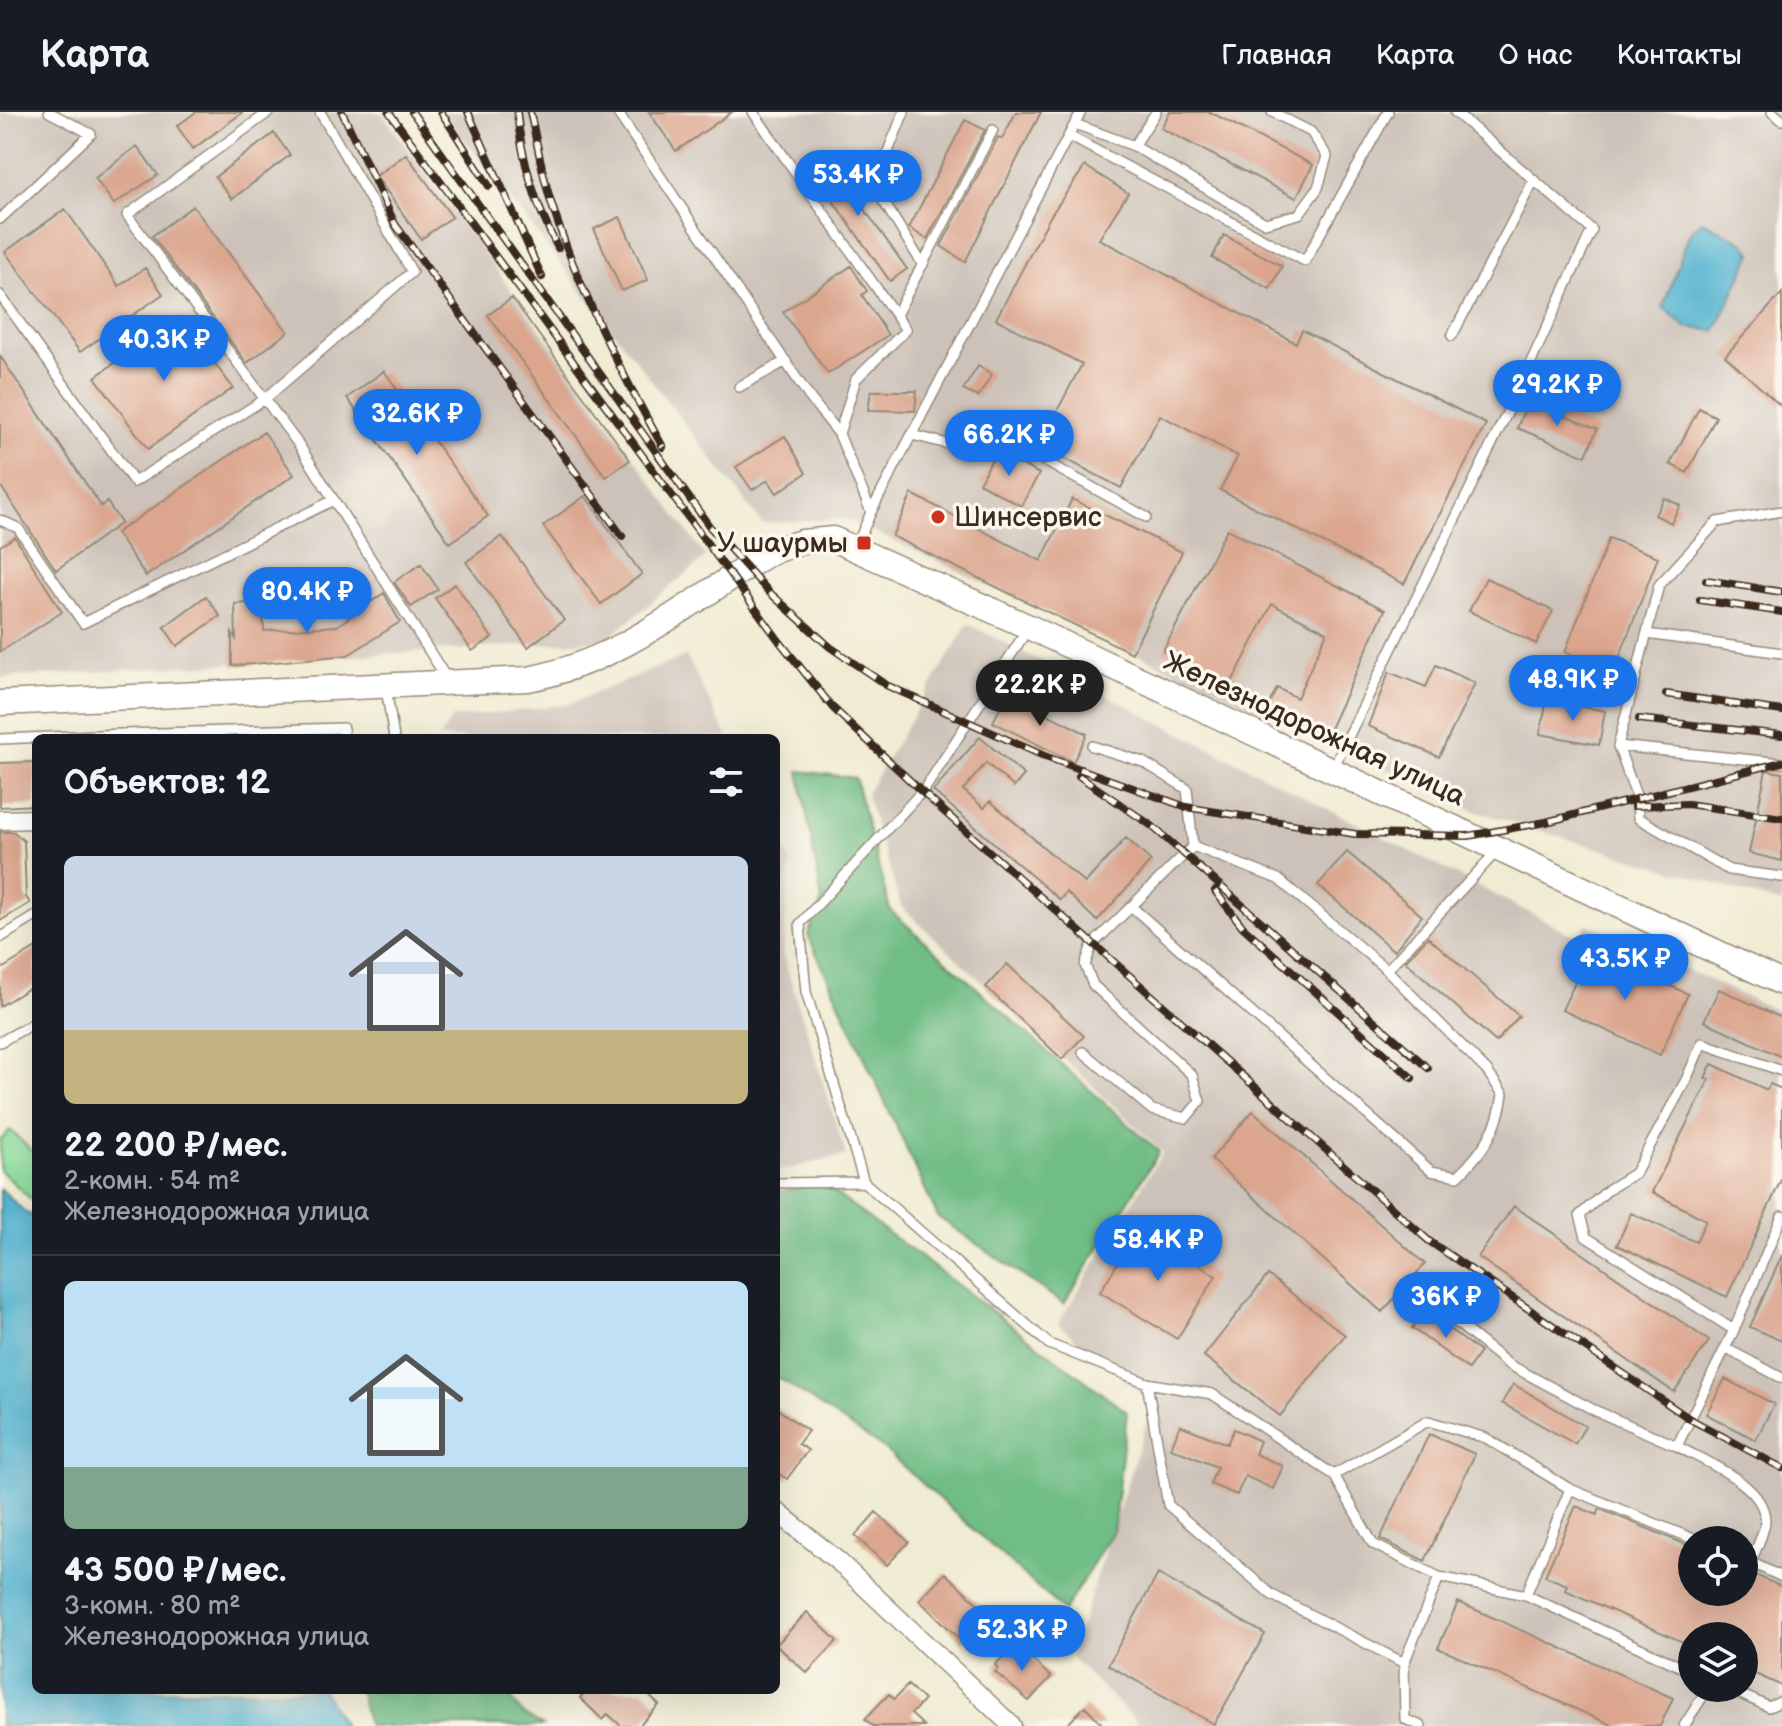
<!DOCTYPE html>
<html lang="ru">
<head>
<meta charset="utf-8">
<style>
	:root { --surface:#171b24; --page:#20242c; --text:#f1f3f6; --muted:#9ea1a6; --line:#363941; --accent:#1a73e8 }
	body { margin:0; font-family:"Balsamiq Sans",sans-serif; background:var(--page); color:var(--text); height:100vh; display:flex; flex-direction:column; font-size:30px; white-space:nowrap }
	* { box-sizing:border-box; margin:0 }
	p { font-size:26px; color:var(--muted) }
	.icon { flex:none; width:44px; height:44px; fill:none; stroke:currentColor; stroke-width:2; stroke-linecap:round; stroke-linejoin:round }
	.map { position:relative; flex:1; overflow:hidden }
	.drawer { position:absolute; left:32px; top:622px; width:748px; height:960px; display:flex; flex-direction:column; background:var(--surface); border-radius:12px; box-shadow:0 8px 32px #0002 }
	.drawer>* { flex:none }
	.fabs { position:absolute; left:1678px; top:1414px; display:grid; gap:16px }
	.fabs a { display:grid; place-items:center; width:80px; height:80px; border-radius:50%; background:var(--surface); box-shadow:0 8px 32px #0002; font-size:40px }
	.price { position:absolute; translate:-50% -68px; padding:0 18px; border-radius:28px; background:var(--accent); color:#fff; font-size:26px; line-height:52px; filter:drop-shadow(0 2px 4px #0008) }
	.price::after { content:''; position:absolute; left:50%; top:48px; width:24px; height:18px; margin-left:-12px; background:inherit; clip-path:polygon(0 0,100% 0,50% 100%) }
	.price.on { background:#222; color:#fff }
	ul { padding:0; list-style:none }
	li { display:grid; align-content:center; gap:16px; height:424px; padding:0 32px }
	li+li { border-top:2px solid var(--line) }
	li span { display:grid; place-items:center; height:248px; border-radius:12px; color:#555 }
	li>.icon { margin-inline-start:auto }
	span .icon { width:144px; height:144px; fill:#fffc; stroke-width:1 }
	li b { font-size:34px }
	h2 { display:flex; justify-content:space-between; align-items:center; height:96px; padding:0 32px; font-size:34px }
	header { display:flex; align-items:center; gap:48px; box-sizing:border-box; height:112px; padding:0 40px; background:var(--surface); border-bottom:2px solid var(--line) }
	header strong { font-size:38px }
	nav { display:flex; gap:44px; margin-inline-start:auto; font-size:28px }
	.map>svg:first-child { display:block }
	.industrial { fill:#cdc2b9; fill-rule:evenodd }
	.green { fill:#8cde9f; stroke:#64845e; stroke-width:2 }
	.forest { fill:#71bd86; stroke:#567452; stroke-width:2 }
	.water { fill:#52b4d1; stroke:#466f78; stroke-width:2 }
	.building { fill:#dba58e }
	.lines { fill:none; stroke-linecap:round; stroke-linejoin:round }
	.service-casing { stroke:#968b79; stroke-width:12 }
	.minor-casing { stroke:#968b79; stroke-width:21 }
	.tertiary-casing { stroke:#968b79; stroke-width:27 }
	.service { stroke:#fff; stroke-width:9 }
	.minor { stroke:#fff; stroke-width:18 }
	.tertiary { stroke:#fff; stroke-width:24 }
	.rail-casing { stroke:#3b2a1e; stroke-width:8 }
	.rail { stroke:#fbf7ec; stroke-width:5; stroke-dasharray:15; stroke-linecap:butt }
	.poi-dot { fill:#c8321e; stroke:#fbf7ec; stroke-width:3 }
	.labels { text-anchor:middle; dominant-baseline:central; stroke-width:7; stroke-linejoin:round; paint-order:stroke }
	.poi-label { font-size:28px; fill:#3b2a1e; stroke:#fbf7ec; text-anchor:start }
	.street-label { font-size:28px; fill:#3b2a1e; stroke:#fbf7ec }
</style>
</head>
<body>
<header>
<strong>Карта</strong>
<nav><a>Главная</a><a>Карта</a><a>О нас</a><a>Контакты</a></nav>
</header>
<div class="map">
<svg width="1782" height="1614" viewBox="0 0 1782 1614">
	<rect width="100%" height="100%" fill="#fbf7ec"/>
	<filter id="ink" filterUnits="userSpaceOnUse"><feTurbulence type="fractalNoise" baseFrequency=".0125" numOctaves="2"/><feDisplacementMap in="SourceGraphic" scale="16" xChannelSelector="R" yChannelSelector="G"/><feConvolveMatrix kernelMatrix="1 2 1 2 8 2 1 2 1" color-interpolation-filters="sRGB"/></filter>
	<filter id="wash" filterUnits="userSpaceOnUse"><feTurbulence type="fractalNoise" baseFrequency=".006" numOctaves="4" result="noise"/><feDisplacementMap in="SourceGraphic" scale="32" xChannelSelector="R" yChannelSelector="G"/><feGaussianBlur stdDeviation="1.8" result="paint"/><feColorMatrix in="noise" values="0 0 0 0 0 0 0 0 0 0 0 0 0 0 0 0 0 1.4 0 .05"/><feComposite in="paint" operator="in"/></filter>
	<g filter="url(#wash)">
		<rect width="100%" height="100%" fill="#f0ecd4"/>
		<path class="industrial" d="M0,0H381L706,445L606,528L0,566Z
			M443,0H1782V792L1476,699L846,407L762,411Z
			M968,512L1579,826L1587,812L1782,901V1614H1141L1071,1545L1153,1291L1058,1212L1163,1040L901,794L866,682ZM1692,1428H1744V1480H1692ZM1692,1524H1744V1576H1692Z
			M686,544L728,626H439L452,606L566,593Z
			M776,720L790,747L783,844L846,1043L776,1060Z"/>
		<path class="green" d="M10,1018L36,1043L34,1090L0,1058V1029Z"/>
		<path class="forest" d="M799,659L855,666L890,798L1159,1040L1064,1192L938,1105L808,823L822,788Z
			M820,1070L1127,1300L1113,1419L1064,1499L884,1337L776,1264V1081Z
			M359,1578H504L523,1602L543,1614H368Z"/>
		<path class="water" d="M1702,109L1743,130L1752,141L1715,219L1686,215L1663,195L1690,120Z
			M0,1076L26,1101L36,1104V1578H323L344,1614H0Z"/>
		<g id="blocks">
			<path class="building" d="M196,0H243L193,37L177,14Z
				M649,0H732L676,39Z
				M1016,0H1041L965,150L941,134L998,25L1002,27Z
				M1170,0H1210L1313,53L1296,86L1161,16Z
				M965,8L985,18L927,127L909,116Z
				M274,21L290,43L232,87L215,65Z
				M137,34L158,63L114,92L95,66Z
				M406,42L452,105L421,127L376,64Z
				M825,42L907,157L890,169L808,54Z
				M1085,54L1128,81L1099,127L1296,231L1302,218L1486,312L1404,472L1220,378L1238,344L1160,303L1121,376L1039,333L1082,252L996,207L1051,103Z
				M193,94L288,220L247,251L152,124Z
				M65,97L119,174L145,156L163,182L80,240L5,140Z
				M620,105L648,168L622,179L594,117Z
				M1224,123L1282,154L1270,177L1212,146Z
				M851,154L867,179L862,183L888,223L828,262L783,200Z
				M1782,181V295L1725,244Z
				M512,186L630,348L606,365L488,203Z
				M180,205L233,276L148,337L95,265Z
				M0,244L101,394L107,390L121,411L56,458L0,373Z
				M978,254L992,262L978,285L963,278Z
				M384,259L488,404L450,431L347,286Z
				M871,279H917L915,299L868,298Z
				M1528,289L1597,317L1586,344L1517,316Z
				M1699,296L1716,305L1687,361L1670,352Z
				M264,320L294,363L146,464L116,421Z
				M785,324L806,361L777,381L768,368L752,378L736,355Z
				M997,339L1039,362L1021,394L979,371Z
				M912,382L1041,449L1072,387L1182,440L1132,541L892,424Z
				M585,384L642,462L601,492L543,414Z
				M1664,386L1680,393L1671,411L1655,403Z
				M1227,417L1385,498L1327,623L1268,594L1277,576L1297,586L1327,520L1272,492L1230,574L1163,539Z
				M502,424L564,508L528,535L466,450Z
				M15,425L62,500L0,540V434Z
				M1609,426L1658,445L1614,559L1565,540Z
				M421,452L438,477L411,495L394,470Z
				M1486,466L1553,499L1536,532L1469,499Z
				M455,472L492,526L472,539L435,486Z
				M384,481L400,510L348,543L232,554V521L236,527L235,492L262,490L264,519L337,514Z
				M206,484L220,504L177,534L164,515Z
				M1436,553L1475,571L1439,645L1368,614L1389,560L1426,575Z
				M1007,582L1087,622L1073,650L993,610Z
				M1547,588L1605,599L1599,633L1540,622Z
				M980,625L1024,663L1014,675L986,651L963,678L984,696L990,689L1085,771L1126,726L1151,749L1097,809L1066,780L1060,788L933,679Z
				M36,650V693L0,695V651Z
				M1766,658L1782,661V749L1749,741Z
				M0,720H14L24,729L26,785L30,791L0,809Z
				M1347,740L1422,804L1394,839L1318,773Z
				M1428,825L1519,904L1496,930L1405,849Z
				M36,836V872L0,894V858Z
				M1591,837L1688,882L1660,943L1562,898Z
				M1007,852L1084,924L1062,947L986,875Z
				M1719,877L1782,906V945L1704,909Z
				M1712,952L1767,978L1770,972L1782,977V1066L1727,1185L1617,1133L1631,1101L1696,1130L1706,1108L1652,1080L1709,968L1705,966Z
				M1253,999L1425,1152L1382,1200L1211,1047Z
				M1514,1094L1709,1229L1674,1280L1478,1145Z
				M1140,1114L1216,1164L1177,1227L1100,1180Z
				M1782,1143V1229L1750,1215Z
				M1268,1163L1345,1223L1280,1304L1204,1244Z
				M1425,1199L1480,1240L1468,1257L1412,1216Z
				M1725,1267L1774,1292L1756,1328L1706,1302Z
				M1513,1272L1585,1314L1575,1332L1502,1291Z
				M776,1296L808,1319L798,1332L808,1338L787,1367L776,1360Z
				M1180,1313L1227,1332L1234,1317L1260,1329L1255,1342L1283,1354L1273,1377L1245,1364L1237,1383L1210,1372L1217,1355L1171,1336Z
				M1429,1322L1475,1342L1425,1449L1380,1427Z
				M1576,1394L1597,1403L1600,1397L1692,1435V1480H1744V1458L1782,1475V1574L1744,1557V1524H1692V1534L1565,1478L1567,1473L1545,1464Z
				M876,1400L909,1430L887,1453L855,1424Z
				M945,1461L989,1502L963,1530L919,1488Z
				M1158,1462L1265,1522L1214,1612L1108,1553Z
				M1458,1490L1673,1586L1660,1614H1614L1438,1536Z
				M807,1500L837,1529L807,1561L776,1533Z
				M1016,1532L1051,1565L1029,1589L995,1560L998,1556L995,1553Z
				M908,1573L924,1588L911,1602L924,1614H873L865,1607L889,1582L894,1587Z
				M587,1578H643L659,1593L639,1614H621L608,1602L603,1608L580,1586Z
				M1085,1594L1104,1614H1066Z"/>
		</g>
	</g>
	<g filter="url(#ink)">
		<use href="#blocks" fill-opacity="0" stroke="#968b79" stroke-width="2"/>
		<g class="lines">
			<g class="service-casing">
				<path id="service" d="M269,0L127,103L299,333L447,567
					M617,0L810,286L839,322L871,400
					M753,0L906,218L856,267L839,322
					M904,0L874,74L923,153
					M1156,0L1134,34L1265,111L1299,102L1318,76L1327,44L1311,20L1272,0
					M1772,0L1782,8
					M1075,12L1134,34
					M1069,24L1305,149L1388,0
					M0,107L91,22L49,0
					M0,183L134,370L265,287L412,160L320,0
					M896,203L993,18
					M1452,224L1534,68
					M739,275L786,249
					M912,323L960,335L990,314L1039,346L1146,405
					M1782,399L1717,410L1659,473L1618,634L1782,651
					M0,408L18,416L83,511L334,388
					M856,435L871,400L1081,0
					M1647,522L1782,541
					M386,576L394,626
					M122,626V622L343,616L344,626
					M0,627L122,622
					M1092,634L1143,650L1187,677L1193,734
					M1618,634L1637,686L1638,706L1729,758L1782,765
					M1332,658L1511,293L1592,118L1455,0
					M1132,795L1431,1059L1458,1064C1483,1040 1499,1016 1503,982L1487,959L1387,858
					M0,826L36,804
					M0,930L36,910
					M1083,940L1152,998L1186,1006L1200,989L1192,963L1093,873L1085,853L1092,833L1193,734L1278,767L1387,858L1497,739
					M864,1070L1049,1232L1147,1271L1212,1282L1334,1363L1373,1432L1439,1465L1526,1483L1692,1560
					M776,1071L864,1070L806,880L800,812L926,675L1029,515
					M1430,1189L1508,1252L1594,1298L1677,1334
					M1734,1218L1586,1125L1580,1103L1609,1077L1635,1061L1686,968L1702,931L1782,959
					M1725,1236L1782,1266
					M1147,1271L1168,1393L1272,1483L1404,1551
					M1334,1363L1428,1309L1486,1326L1570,1377
					M1744,1447L1782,1465
					M1751,1450C1755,1438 1765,1421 1765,1408C1764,1371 1704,1350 1677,1334L1734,1218L1782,1104
					M1526,1483L1570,1377L1696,1428
					M1727,1576L1769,1595L1782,1589
					M1421,1614L1405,1607L1404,1551L1439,1465
					M1684,1614L1708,1576"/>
			</g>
			<g class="minor-casing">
				<path id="minor" d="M0,708L36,707
					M776,1399L839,1450L1012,1614"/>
			</g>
			<g class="tertiary-casing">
				<path id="tertiary" d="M0,591L528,567C624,549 691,488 773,439L802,430L833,427L1029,515L1782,871"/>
			</g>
			<use href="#service" class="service"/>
			<use href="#minor" class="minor"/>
			<use href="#tertiary" class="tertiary"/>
			<g class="rail-casing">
				<path id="rail" d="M342,0L395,112L622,424
					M389,0L780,530L833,596L922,680L1429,1129L1690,1307L1782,1356
					M412,0L710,415L769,480L830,535L886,573L1044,644L1186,695L1355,722L1468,724L1546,710L1782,650
					M441,0L489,74
					M468,0L542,165
					M517,0C521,46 536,95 558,136
					M530,0C537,30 542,61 551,90C578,176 619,257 663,335
					M1706,468L1782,480
					M1700,488L1782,500
					M1666,582L1782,599
					M1639,607L1782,623
					M1079,664L1152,714L1428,956
					M1634,694L1688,692L1782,706
					M1215,779L1243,815L1412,966"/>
			</g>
			<use href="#rail" class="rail"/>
		</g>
	</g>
	<g class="poi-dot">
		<circle cx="938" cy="405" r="8"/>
		<rect x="856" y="423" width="16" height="16" rx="4"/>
	</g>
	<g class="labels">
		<g class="poi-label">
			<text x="954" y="405">Шинсервис</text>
			<text x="848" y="431" text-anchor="end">У шаурмы</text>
		</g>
		<g class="street-label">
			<text transform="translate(1314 617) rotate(25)">Железнодорожная улица</text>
		</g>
	</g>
</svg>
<div class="fabs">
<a><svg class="icon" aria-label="locate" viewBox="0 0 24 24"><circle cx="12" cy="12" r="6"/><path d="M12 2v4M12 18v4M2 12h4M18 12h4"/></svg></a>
<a><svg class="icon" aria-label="layers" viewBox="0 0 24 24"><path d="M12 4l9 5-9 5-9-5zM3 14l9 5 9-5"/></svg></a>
</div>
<b class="price" style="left:858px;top:106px">53.4K ₽</b>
<b class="price" style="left:164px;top:271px">40.3K ₽</b>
<b class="price" style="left:1557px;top:316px">29.2K ₽</b>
<b class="price" style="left:417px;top:345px">32.6K ₽</b>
<b class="price" style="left:1009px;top:366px">66.2K ₽</b>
<b class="price" style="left:307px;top:523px">80.4K ₽</b>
<b class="price" style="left:1573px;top:611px">48.9K ₽</b>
<b class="price on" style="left:1040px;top:616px">22.2K ₽</b>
<b class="price" style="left:1625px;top:890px">43.5K ₽</b>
<b class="price" style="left:1158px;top:1171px">58.4K ₽</b>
<b class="price" style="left:1446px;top:1228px">36K ₽</b>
<b class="price" style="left:1022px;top:1561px">52.3K ₽</b>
<section class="drawer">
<h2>Объектов: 12<svg class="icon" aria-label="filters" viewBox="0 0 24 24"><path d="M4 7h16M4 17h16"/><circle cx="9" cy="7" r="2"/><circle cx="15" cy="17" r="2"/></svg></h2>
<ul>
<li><span style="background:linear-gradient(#c9d6e8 70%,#c2b280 0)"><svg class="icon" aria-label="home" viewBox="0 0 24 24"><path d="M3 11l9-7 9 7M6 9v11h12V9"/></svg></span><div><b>22 200 ₽/мес.</b><p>2-комн. · 54 m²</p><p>Железнодорожная улица</p></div></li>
<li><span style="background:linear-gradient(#bfe0f5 75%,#7fa58c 0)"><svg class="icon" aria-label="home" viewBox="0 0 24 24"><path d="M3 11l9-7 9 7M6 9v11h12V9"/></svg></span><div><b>43 500 ₽/мес.</b><p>3-комн. · 80 m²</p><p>Железнодорожная улица</p></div></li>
</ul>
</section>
</div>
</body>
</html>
